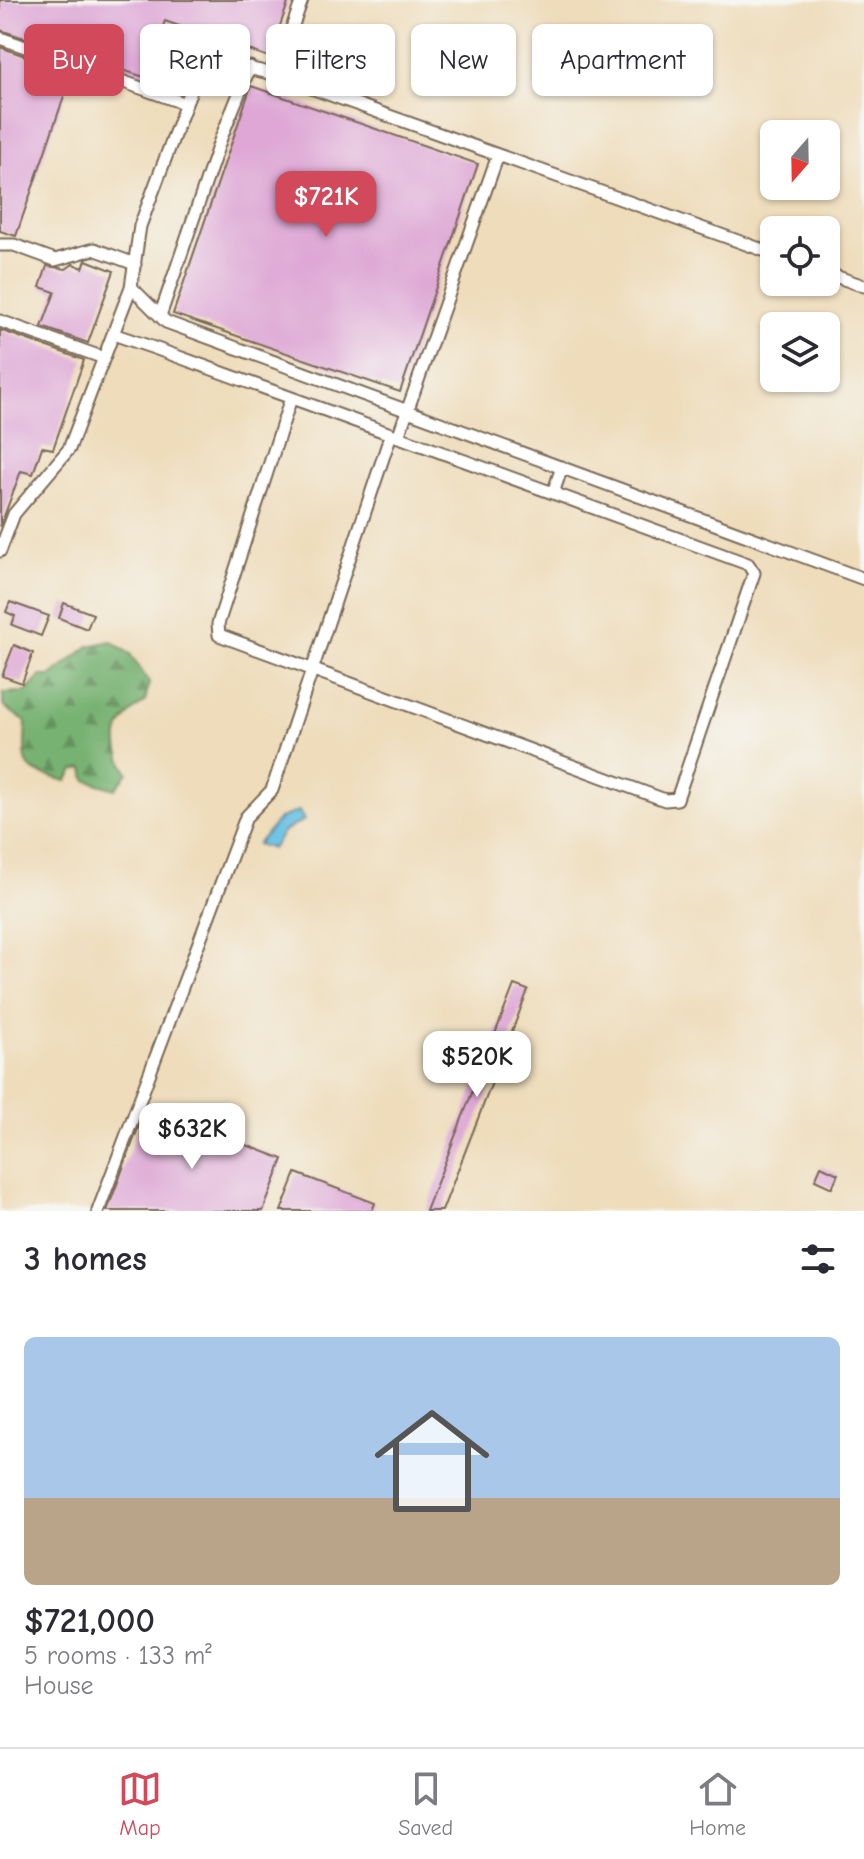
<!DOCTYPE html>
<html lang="en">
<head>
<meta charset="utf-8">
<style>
	:root { --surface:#fff; --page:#f2f2f3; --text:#2b2b33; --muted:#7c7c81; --line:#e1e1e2; --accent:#d1495b }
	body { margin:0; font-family:"Comic Neue",sans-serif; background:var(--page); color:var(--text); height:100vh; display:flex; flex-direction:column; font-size:30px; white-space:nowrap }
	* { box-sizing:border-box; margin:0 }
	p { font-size:26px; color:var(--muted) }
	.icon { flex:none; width:44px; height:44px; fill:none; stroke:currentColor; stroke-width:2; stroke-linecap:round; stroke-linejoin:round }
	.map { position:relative; height:1211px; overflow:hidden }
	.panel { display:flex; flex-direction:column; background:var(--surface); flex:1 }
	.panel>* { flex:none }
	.hud { position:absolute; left:24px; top:24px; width:816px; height:72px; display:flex; gap:16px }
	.needle { width:52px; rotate:200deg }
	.fabs { position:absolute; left:760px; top:120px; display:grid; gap:16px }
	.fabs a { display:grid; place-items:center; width:80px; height:80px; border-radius:12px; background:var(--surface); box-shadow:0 2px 6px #0004; font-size:40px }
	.price { position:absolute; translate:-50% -68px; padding:0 18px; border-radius:16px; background:#fff; color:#222; font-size:26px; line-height:52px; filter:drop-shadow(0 2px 4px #0008) }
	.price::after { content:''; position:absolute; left:50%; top:48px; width:24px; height:18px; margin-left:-12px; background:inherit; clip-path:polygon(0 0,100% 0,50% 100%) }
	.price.selected { background:var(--accent); color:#fff }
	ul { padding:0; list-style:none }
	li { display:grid; align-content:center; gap:16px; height:424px; padding:0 24px }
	li span { display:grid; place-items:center; height:248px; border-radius:12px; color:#555 }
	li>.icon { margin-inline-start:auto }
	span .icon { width:144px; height:144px; fill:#fffc; stroke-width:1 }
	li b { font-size:34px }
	h2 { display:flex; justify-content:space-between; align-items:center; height:96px; padding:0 24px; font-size:34px }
	.tag { padding:0 28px; border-radius:12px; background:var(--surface); box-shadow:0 2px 6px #0004; font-size:28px; line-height:72px }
	.tag.selected { background:var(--accent); color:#fff }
	.tabs { display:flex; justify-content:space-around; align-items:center; height:112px; border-top:2px solid var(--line); background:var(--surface); font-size:22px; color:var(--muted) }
	.tabs a { display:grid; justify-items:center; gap:4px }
	.tabs .selected { color:var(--accent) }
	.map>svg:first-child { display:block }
	.forest { fill:url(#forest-firs); stroke:#5a6e48; stroke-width:2 }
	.water { fill:url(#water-ripples); stroke:#507480; stroke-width:2 }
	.building { fill:#dea7d5 }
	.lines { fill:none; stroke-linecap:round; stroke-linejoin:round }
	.minor-casing { stroke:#7a6855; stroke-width:15 }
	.minor { stroke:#fff; stroke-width:11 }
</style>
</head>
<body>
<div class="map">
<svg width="864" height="1211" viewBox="0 0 864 1211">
	<defs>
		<pattern id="forest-firs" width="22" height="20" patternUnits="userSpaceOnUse" patternTransform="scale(2)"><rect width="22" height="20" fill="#78b272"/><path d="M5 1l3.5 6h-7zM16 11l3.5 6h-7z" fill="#64915d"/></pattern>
		<pattern id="water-ripples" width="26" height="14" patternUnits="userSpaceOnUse" patternTransform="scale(2)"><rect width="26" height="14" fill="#65bfe3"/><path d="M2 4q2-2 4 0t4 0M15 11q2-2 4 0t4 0" fill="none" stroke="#549bb7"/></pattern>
	</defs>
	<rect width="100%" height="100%" fill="#f6f6f2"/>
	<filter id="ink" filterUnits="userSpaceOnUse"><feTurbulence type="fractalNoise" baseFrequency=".0125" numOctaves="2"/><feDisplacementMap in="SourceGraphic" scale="16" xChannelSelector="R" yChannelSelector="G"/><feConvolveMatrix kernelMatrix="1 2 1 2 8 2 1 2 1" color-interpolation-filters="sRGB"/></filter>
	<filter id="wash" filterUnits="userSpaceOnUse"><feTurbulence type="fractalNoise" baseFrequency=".006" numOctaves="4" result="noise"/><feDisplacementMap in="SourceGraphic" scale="32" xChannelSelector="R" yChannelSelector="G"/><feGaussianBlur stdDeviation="1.8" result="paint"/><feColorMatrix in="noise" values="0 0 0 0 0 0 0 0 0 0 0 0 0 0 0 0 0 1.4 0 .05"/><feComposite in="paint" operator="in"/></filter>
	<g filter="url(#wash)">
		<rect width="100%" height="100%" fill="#eedcba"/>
		<path class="forest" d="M111,641L130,654L149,682L145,702C114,722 111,743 128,773L115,789L86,780L84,768L74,770L67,781C20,769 24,770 26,722L3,706V693L26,692L41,676H51L89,646Z"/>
		<path class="water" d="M299,811L304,820L283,832L272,849L257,844L280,818Z"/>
		<g id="blocks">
			<path class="building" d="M0,0H289L269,57L165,21L144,77L0,30Z
				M0,47L72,73L16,236L0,231Z
				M251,86L478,164L400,392L173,314Z
				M86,260L114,271L88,343L42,327L55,292L40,287L47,266L66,269L73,264L83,268Z
				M0,330L84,360L53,449L42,447L33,474L21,471L0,527Z
				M10,602L49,616L41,636L12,625L15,616L6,612Z
				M64,603L93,614L87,629L59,618Z
				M14,645L33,653L22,683L2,676Z
				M514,985L528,990L442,1211H426Z
				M146,1107L283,1159L263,1211H107Z
				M821,1166L838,1174L832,1188L815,1180Z
				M296,1173L375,1203L372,1211H281Z"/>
		</g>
	</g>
	<g filter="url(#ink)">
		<use href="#blocks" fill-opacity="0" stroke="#7a6855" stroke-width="2"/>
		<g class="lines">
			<g class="minor-casing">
				<path id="minor" d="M0,38L186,104
					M275,75L774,254
					M0,245H14L55,260L94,249L135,264
					M826,273L864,286
					M131,287L166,322L864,579
					M160,316L221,138L250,67
					M0,321L104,358
					M113,334L157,349L748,564L754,573L677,799L665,800L219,635L218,624L291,398
					M398,437L498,155
					M553,493L562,467
					M0,551L14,514L69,449L131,287L140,226L194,82C227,64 239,64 275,75L302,0
					M98,1211L246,817L272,790L391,434"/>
			</g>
			<use href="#minor" class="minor"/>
		</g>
	</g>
</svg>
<div class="fabs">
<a><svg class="needle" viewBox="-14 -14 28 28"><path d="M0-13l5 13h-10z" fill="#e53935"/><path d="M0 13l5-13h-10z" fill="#7c7c81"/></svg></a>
<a><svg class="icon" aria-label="locate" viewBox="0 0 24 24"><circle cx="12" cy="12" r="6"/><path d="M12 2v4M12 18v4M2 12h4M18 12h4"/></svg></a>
<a><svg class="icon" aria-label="layers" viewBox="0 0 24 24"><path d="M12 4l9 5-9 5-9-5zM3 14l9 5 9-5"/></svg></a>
</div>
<b class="price selected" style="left:326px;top:239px">$721K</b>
<b class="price" style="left:477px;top:1099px">$520K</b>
<b class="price" style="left:192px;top:1171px">$632K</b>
<div class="hud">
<a class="tag selected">Buy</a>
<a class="tag">Rent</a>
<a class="tag">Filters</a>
<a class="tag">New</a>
<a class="tag">Apartment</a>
</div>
</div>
<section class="panel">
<h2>3 homes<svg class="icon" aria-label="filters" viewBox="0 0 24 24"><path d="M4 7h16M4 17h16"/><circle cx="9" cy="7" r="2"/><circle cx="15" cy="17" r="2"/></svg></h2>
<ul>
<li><span style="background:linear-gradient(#a9c7e8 65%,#b9a48a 0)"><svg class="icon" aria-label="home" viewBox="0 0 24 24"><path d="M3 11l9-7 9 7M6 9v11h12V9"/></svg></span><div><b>$721,000</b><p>5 rooms · 133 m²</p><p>House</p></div></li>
</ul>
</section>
<nav class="tabs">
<a class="selected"><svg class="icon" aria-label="map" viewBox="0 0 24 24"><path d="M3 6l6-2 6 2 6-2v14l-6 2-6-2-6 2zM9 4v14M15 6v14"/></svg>Map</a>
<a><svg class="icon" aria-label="saved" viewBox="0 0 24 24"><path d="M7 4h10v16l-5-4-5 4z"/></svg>Saved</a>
<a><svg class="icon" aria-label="home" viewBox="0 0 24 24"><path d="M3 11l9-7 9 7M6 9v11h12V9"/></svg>Home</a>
</nav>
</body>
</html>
